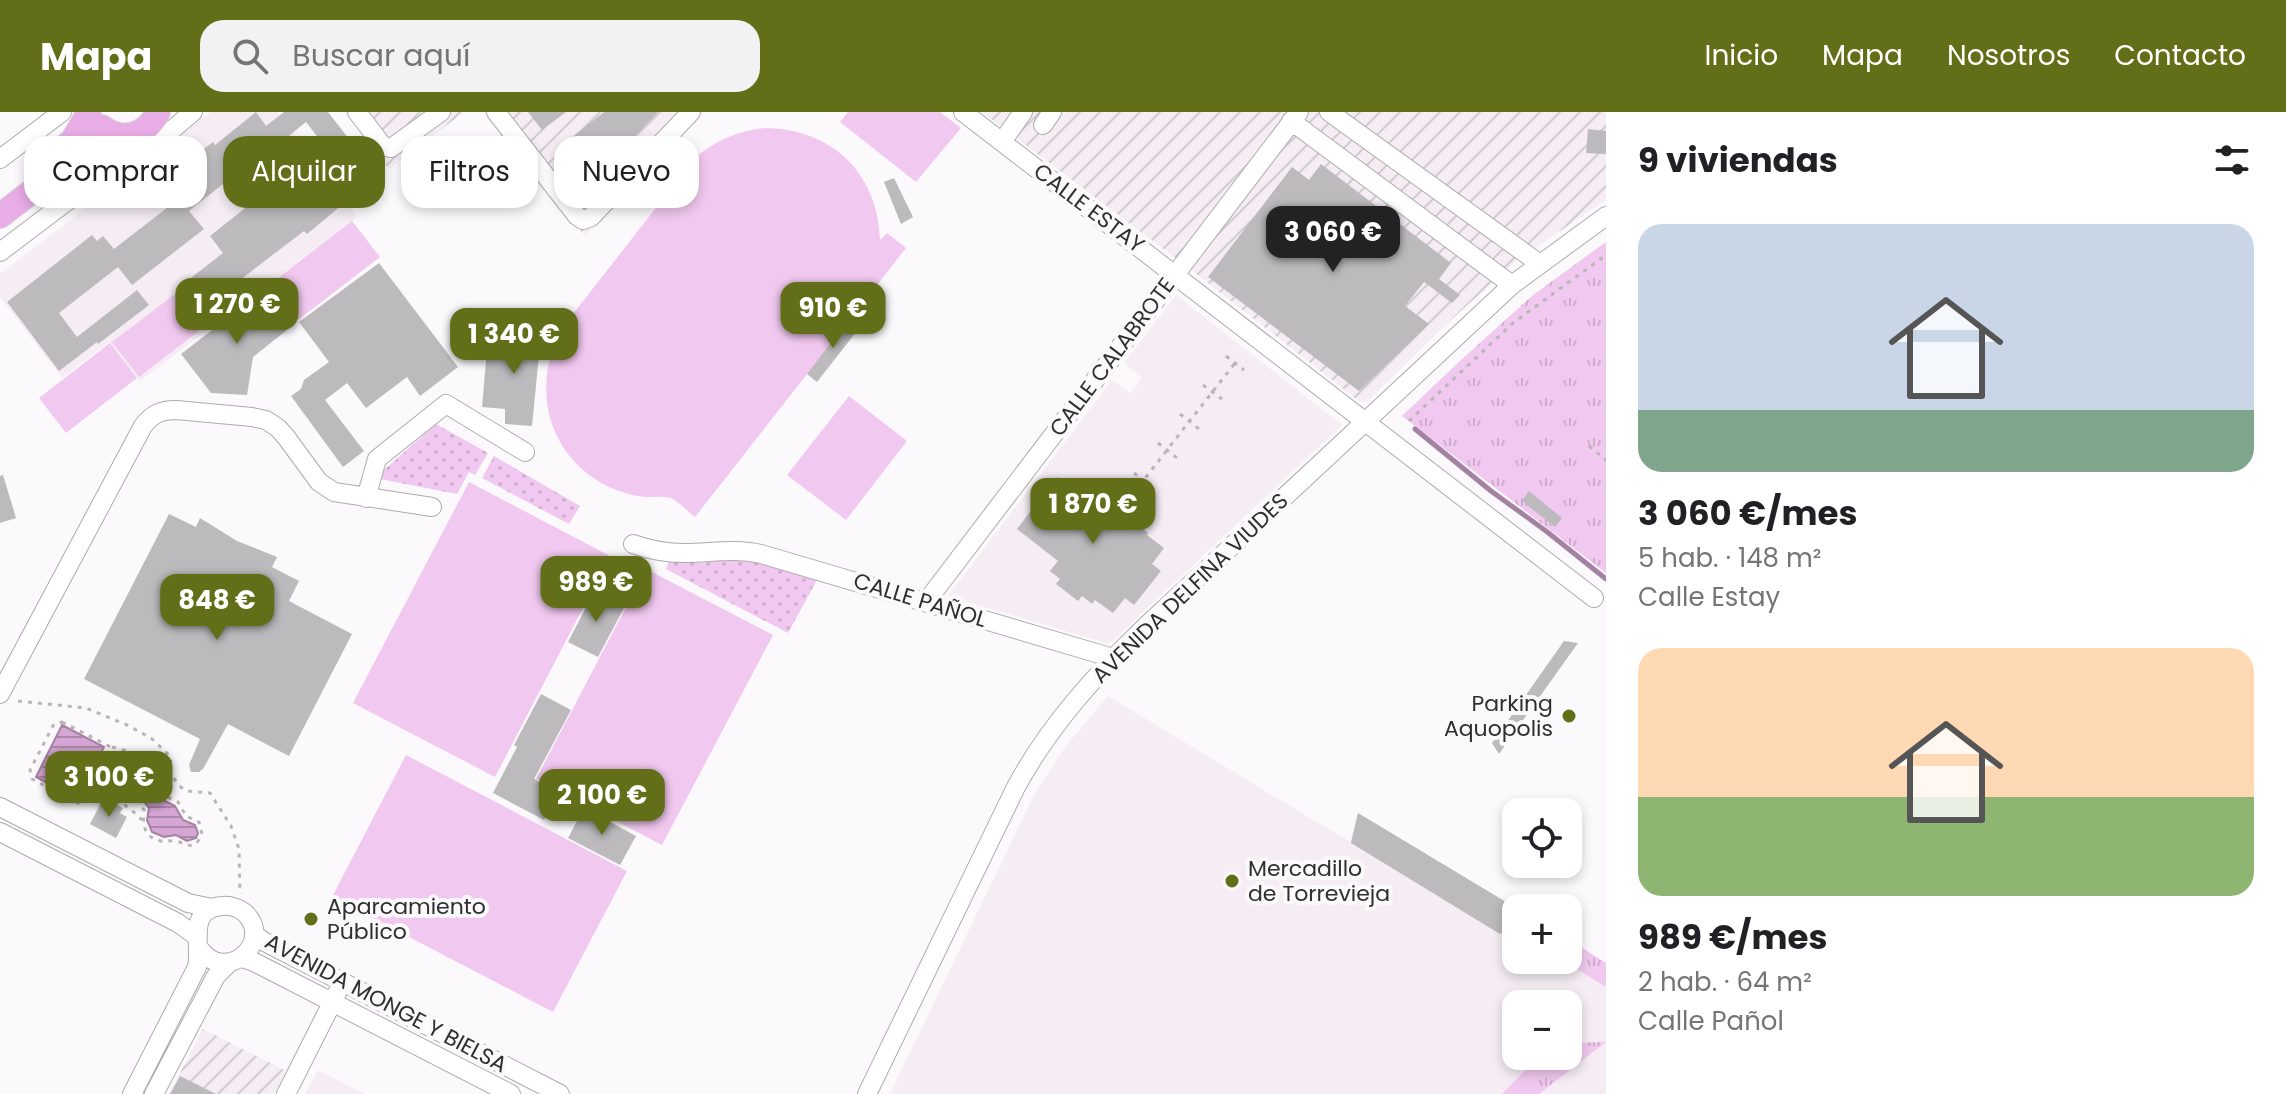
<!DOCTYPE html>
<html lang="es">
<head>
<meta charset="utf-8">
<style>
	:root { --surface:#fff; --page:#f2f2f2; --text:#202124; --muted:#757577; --accent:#626f18 }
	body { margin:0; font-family:Poppins,sans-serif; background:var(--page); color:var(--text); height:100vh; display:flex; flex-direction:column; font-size:30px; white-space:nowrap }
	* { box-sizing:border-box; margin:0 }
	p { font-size:26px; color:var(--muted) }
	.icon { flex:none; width:44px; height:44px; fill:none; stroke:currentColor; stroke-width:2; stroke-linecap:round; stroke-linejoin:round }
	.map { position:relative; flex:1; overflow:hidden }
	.drawer { display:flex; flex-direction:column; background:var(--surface); width:680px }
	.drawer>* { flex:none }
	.guide { position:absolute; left:24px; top:24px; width:760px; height:72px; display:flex; gap:16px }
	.fabs { position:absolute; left:1502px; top:686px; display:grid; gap:16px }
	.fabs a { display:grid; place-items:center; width:80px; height:80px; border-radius:16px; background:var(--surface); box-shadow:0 4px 12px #0003; font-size:40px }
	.price { position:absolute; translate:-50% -68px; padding:0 18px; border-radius:16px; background:var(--accent); color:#fff; font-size:26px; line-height:52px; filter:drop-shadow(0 2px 4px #0008) }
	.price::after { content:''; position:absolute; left:50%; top:48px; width:24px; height:18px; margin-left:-12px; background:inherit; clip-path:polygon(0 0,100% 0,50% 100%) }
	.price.on { background:#222; color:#fff }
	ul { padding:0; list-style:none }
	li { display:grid; align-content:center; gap:16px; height:424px; padding:0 32px }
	li span { display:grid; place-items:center; height:248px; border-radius:24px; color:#555 }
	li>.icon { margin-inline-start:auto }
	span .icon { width:144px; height:144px; fill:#fffc; stroke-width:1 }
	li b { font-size:34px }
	h2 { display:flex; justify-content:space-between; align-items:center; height:96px; padding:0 32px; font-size:34px }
	.tag { padding:0 28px; border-radius:24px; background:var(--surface); box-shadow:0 4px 12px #0003; font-size:28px; line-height:72px }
	.tag.on { background:var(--accent); color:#fff }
	header { display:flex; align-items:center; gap:48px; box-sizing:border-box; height:112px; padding:0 40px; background:var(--accent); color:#fff }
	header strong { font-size:38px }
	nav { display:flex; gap:44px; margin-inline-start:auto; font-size:28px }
	.search { width:560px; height:72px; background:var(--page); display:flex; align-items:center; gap:20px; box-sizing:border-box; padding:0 28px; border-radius:24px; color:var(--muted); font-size:30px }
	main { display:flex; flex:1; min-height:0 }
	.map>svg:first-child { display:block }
	.built { fill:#f5ecf4; fill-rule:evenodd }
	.industrial { fill:url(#industrial-furrows) }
	.grass { fill:url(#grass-dots) }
	.park { fill:url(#park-tufts) }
	.pitch { fill:#f1c8ef }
	.water { fill:url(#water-rules); stroke:#a482a2; stroke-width:2 }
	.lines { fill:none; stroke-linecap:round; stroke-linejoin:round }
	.stream { stroke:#a482a2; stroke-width:5 }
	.building { fill:#bcbabc }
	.minor-casing { stroke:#aeabae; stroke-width:20 }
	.major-casing { stroke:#d6d5d6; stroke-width:26 }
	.path { stroke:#b8b6b8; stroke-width:3; stroke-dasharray:4 6; stroke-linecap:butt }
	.minor { stroke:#fff; stroke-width:18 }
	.major { stroke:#e8ace7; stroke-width:24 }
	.poi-dot { fill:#626f18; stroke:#fbf9fb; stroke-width:3 }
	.labels { text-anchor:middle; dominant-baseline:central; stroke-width:8; stroke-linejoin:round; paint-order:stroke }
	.street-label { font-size:22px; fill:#302f30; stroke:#fbf9fb }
	.poi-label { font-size:22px; fill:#302f30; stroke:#fbf9fb; text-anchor:start }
</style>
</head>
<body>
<header>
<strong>Mapa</strong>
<div class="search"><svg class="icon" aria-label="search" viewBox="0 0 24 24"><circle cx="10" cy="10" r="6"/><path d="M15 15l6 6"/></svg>Buscar aquí</div>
<nav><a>Inicio</a><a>Mapa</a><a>Nosotros</a><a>Contacto</a></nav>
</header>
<main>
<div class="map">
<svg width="1606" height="982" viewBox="0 0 1606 982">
	<defs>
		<pattern id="industrial-furrows" width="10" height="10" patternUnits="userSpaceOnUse" patternTransform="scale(2)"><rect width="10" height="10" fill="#f5ecf4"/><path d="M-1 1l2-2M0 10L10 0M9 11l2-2" fill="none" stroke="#d2cbd2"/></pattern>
		<pattern id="grass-dots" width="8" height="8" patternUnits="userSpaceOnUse" patternTransform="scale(2)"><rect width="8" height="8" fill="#f1c8ef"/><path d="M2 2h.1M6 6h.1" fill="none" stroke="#cfaccd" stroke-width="1.8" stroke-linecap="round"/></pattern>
		<pattern id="park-tufts" width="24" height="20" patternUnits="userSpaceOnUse" patternTransform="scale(2)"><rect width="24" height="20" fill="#f1c8ef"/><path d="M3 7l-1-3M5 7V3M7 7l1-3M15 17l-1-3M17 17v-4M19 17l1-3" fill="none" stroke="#cfaccd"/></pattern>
		<pattern id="water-rules" width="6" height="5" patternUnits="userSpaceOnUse" patternTransform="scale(2)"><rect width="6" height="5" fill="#d5a5d3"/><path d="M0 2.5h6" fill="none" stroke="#ad87ac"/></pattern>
	</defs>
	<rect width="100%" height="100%" fill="#fbf9fb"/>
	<path class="built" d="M211,0H277L357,105L140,269L109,230L62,266L0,185V162Z
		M1176,183L1342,313L1109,532L948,484L1112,268L1130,281L1142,266L1124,251Z
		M1108,584L1350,730L1358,701L1516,796V848H1568V827L1606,851V982H890L1034,683L1065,635ZM1516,892H1568V944H1516Z
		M318,958L365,982H305Z"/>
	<path class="industrial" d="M345,0H464L389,57Z
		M483,0H703L585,124Z
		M982,0H1606V88L1515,150L1441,217L1367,290H1360L1194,160Z
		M203,917L286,959L274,982H169Z"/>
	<path class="grass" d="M436,312L488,341L475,363L469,360L457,382L375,366Z
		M494,344L580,394L569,412L482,366Z
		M741,446L818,466L788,521L666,457L669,449L701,451Z"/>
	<path class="park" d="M1606,130V461L1402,304L1460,249L1533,183Z
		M1568,827L1606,851V875L1562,848H1568Z
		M1606,930L1539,982H1502L1539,944H1568V931Z"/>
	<path class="pitch" d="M848,0H940L961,16L916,70L840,10Z
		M765,16C831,17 878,60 880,128L887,121L906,136L695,405C688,400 679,389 670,386C664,384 653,385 645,385C633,384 621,380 609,375C547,345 530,275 562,216L695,46C716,28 738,19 765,16Z
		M352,109L380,145L298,208L270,172Z
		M187,173L213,208L139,265L112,230Z
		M110,231L137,266L66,321L39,286Z
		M849,284L907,329L846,408L787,363Z
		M469,370L610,444L495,665L353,591Z
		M646,457L773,523L662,733L536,667Z
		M406,643L627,759L553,900L332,785Z"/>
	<path class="water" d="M62,613L104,635L77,687L36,665Z
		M155,677L161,682L163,688L175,694L183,708L195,713L198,721L196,726L187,729L176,723L164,725L152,720L147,708L149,696L143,688L145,681Z"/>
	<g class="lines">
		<path class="stream" d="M1415,317L1491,379L1546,419L1606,467"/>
	</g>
	<path class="building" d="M256,0L266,14L284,0H328L381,68L362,83L306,10L280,31L313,72L320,66L342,93L307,122L304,119L211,190L192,165L223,141L210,124L263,82L242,57L189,99L204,117L132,173L118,155L59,201L77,225L137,178L149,193L98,232L97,230L59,259L7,190L92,123L97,129L103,124L114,137L172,92L161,78L168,72L164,67L213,30L215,33Z
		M528,0H566L542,18Z
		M604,0H658L587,75L557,37Z
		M1588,17L1606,19V42L1586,41Z
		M1321,52L1451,151L1439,167L1460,183L1452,191L1424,170L1405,194L1429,212L1359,279L1208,165L1292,55L1309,68Z
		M894,66L913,105L901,112L884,70Z
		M379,151L458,255L420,284L407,265L366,296L347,271L325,288L364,339L343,355L291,284L301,277L304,268L329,250L299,210Z
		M265,177L293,213L253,245L247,283L211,281L181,242Z
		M849,207L860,215L817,270L807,262Z
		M515,210L542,213L532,314L505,312V297L482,295L487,237L511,239Z
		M3,363L16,406L0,411V364Z
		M1057,365L1087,388L1096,377L1138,411V413L1148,421L1147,423L1164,436L1152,452L1161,459L1134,493L1125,486L1113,501L1095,488L1092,492L1082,484L1078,489L1056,472L1060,467L1050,459L1058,449L1017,417Z
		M1529,379L1562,406L1555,415L1522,389Z
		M169,402L196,415L200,406L237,429L277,445L272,455L299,469L289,489L352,522L289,644L228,612L203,657L199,660H191L189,653L200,627L84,567Z
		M595,478L625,494L598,545L568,530Z
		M1564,529L1578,531L1499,642L1492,631Z
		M541,582L571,598L534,667L559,680L544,708L493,681L517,635L514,633Z
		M112,690L123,696L120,701L127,705L116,726L90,712L101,691L109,696Z
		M584,696L636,724L620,753L568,726Z
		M1358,701L1516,796V814L1500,822L1351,731Z
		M180,964L216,982H170Z"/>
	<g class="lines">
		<g class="minor-casing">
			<path id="minor" d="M357,0L383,34L391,36L441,0
				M496,0L577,104L583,108L591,105L691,0
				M963,0L1594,486
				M1329,0L1540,152
				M1291,9L1512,173
				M1043,13L1052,0
				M1002,30L1023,0
				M0,47L62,0
				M0,140L111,56L153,34L193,0
				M366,386L377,347L446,292L525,340
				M633,432C650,438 667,441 684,441C711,441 735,436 761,442L1113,546
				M926,490L1299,0
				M0,582L143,314C152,302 161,298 176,298L252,305L266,308L278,316L286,325L319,370L334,380L432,395
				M0,695L188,791L212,796
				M0,720L178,811L196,824
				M254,822L263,829L560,982
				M242,846L254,850L511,982
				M132,982L197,855C202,833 186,797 222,794C230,793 239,796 245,801C275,830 225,874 199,836
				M154,982L216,864L229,851
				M286,982L337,881
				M867,982L1016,675C1049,614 1096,562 1146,514L1512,173L1606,104"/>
		</g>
		<g class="major-casing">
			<path id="major" d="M102,15C123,31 147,23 158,0
				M48,49L73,28L89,0
				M0,104L70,50L113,22"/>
		</g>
		<path class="path" d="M1226,244L1244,258
			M1203,273L1222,287
			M1180,302L1199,317
			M1409,309L1513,211L1606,143
			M1158,331L1177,346
			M1589,334L1606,348
			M1134,361L1153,376
			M1121,397L1235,251
			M18,589L86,596L127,613L151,626L167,641L171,647L169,659L179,674L187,679L210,681L231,714L239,737L240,782
			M62,610L111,635L82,690L78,691L32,667L30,658L54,612Z
			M112,635C146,642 136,650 154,672
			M154,672L162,676L167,685L178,690L186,704L199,710L202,722C193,741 188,731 175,729C170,728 166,730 161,729C144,726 142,712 144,698L141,693L139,683L145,675Z
			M87,680C110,680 127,693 142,708"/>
		<use href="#minor" class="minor"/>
		<use href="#major" class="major"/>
	</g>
	<g class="poi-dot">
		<circle cx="1569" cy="604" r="8"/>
		<circle cx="1232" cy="769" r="8"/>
		<circle cx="311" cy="807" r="8"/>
	</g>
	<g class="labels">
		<g class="street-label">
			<text transform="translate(1089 96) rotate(37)">CALLE ESTAY</text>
			<text transform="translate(1112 245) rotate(-53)">CALLE CALABROTE</text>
			<text transform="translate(1190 476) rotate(-44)">AVENIDA DELFINA VIUDES</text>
			<text transform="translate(920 488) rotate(17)">CALLE PAÑOL</text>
			<text transform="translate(386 891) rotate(28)">AVENIDA MONGE Y BIELSA</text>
		</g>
		<g class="poi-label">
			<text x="1553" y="591" text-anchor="end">Parking<tspan x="1553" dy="25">Aquopolis</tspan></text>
			<text x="1248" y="756">Mercadillo<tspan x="1248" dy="25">de Torrevieja</tspan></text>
			<text x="327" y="794">Aparcamiento<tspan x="327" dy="25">Público</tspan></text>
		</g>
	</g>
</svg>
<div class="fabs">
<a><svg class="icon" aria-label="locate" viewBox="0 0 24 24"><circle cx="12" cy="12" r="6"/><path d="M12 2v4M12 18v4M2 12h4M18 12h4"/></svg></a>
<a>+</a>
<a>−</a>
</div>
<b class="price on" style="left:1333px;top:162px">3 060 €</b>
<b class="price" style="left:237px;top:234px">1 270 €</b>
<b class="price" style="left:833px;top:238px">910 €</b>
<b class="price" style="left:514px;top:264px">1 340 €</b>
<b class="price" style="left:1093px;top:434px">1 870 €</b>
<b class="price" style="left:596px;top:512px">989 €</b>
<b class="price" style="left:217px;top:530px">848 €</b>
<b class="price" style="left:109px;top:707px">3 100 €</b>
<b class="price" style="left:602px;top:725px">2 100 €</b>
<div class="guide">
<a class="tag">Comprar</a>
<a class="tag on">Alquilar</a>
<a class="tag">Filtros</a>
<a class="tag">Nuevo</a>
</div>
</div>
<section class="drawer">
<h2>9 viviendas<svg class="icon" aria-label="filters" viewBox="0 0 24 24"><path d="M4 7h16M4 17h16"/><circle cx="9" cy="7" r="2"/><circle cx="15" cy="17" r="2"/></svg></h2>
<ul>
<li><span style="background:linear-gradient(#c9d6e8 75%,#7fa58c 0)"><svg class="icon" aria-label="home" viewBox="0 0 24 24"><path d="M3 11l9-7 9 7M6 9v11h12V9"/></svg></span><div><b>3 060 €/mes</b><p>5 hab. · 148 m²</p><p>Calle Estay</p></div></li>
<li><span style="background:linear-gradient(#ffd9b3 60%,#8fb573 0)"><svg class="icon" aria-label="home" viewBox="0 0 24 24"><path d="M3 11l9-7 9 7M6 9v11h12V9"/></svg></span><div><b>989 €/mes</b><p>2 hab. · 64 m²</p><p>Calle Pañol</p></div></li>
</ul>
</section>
</main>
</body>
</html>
